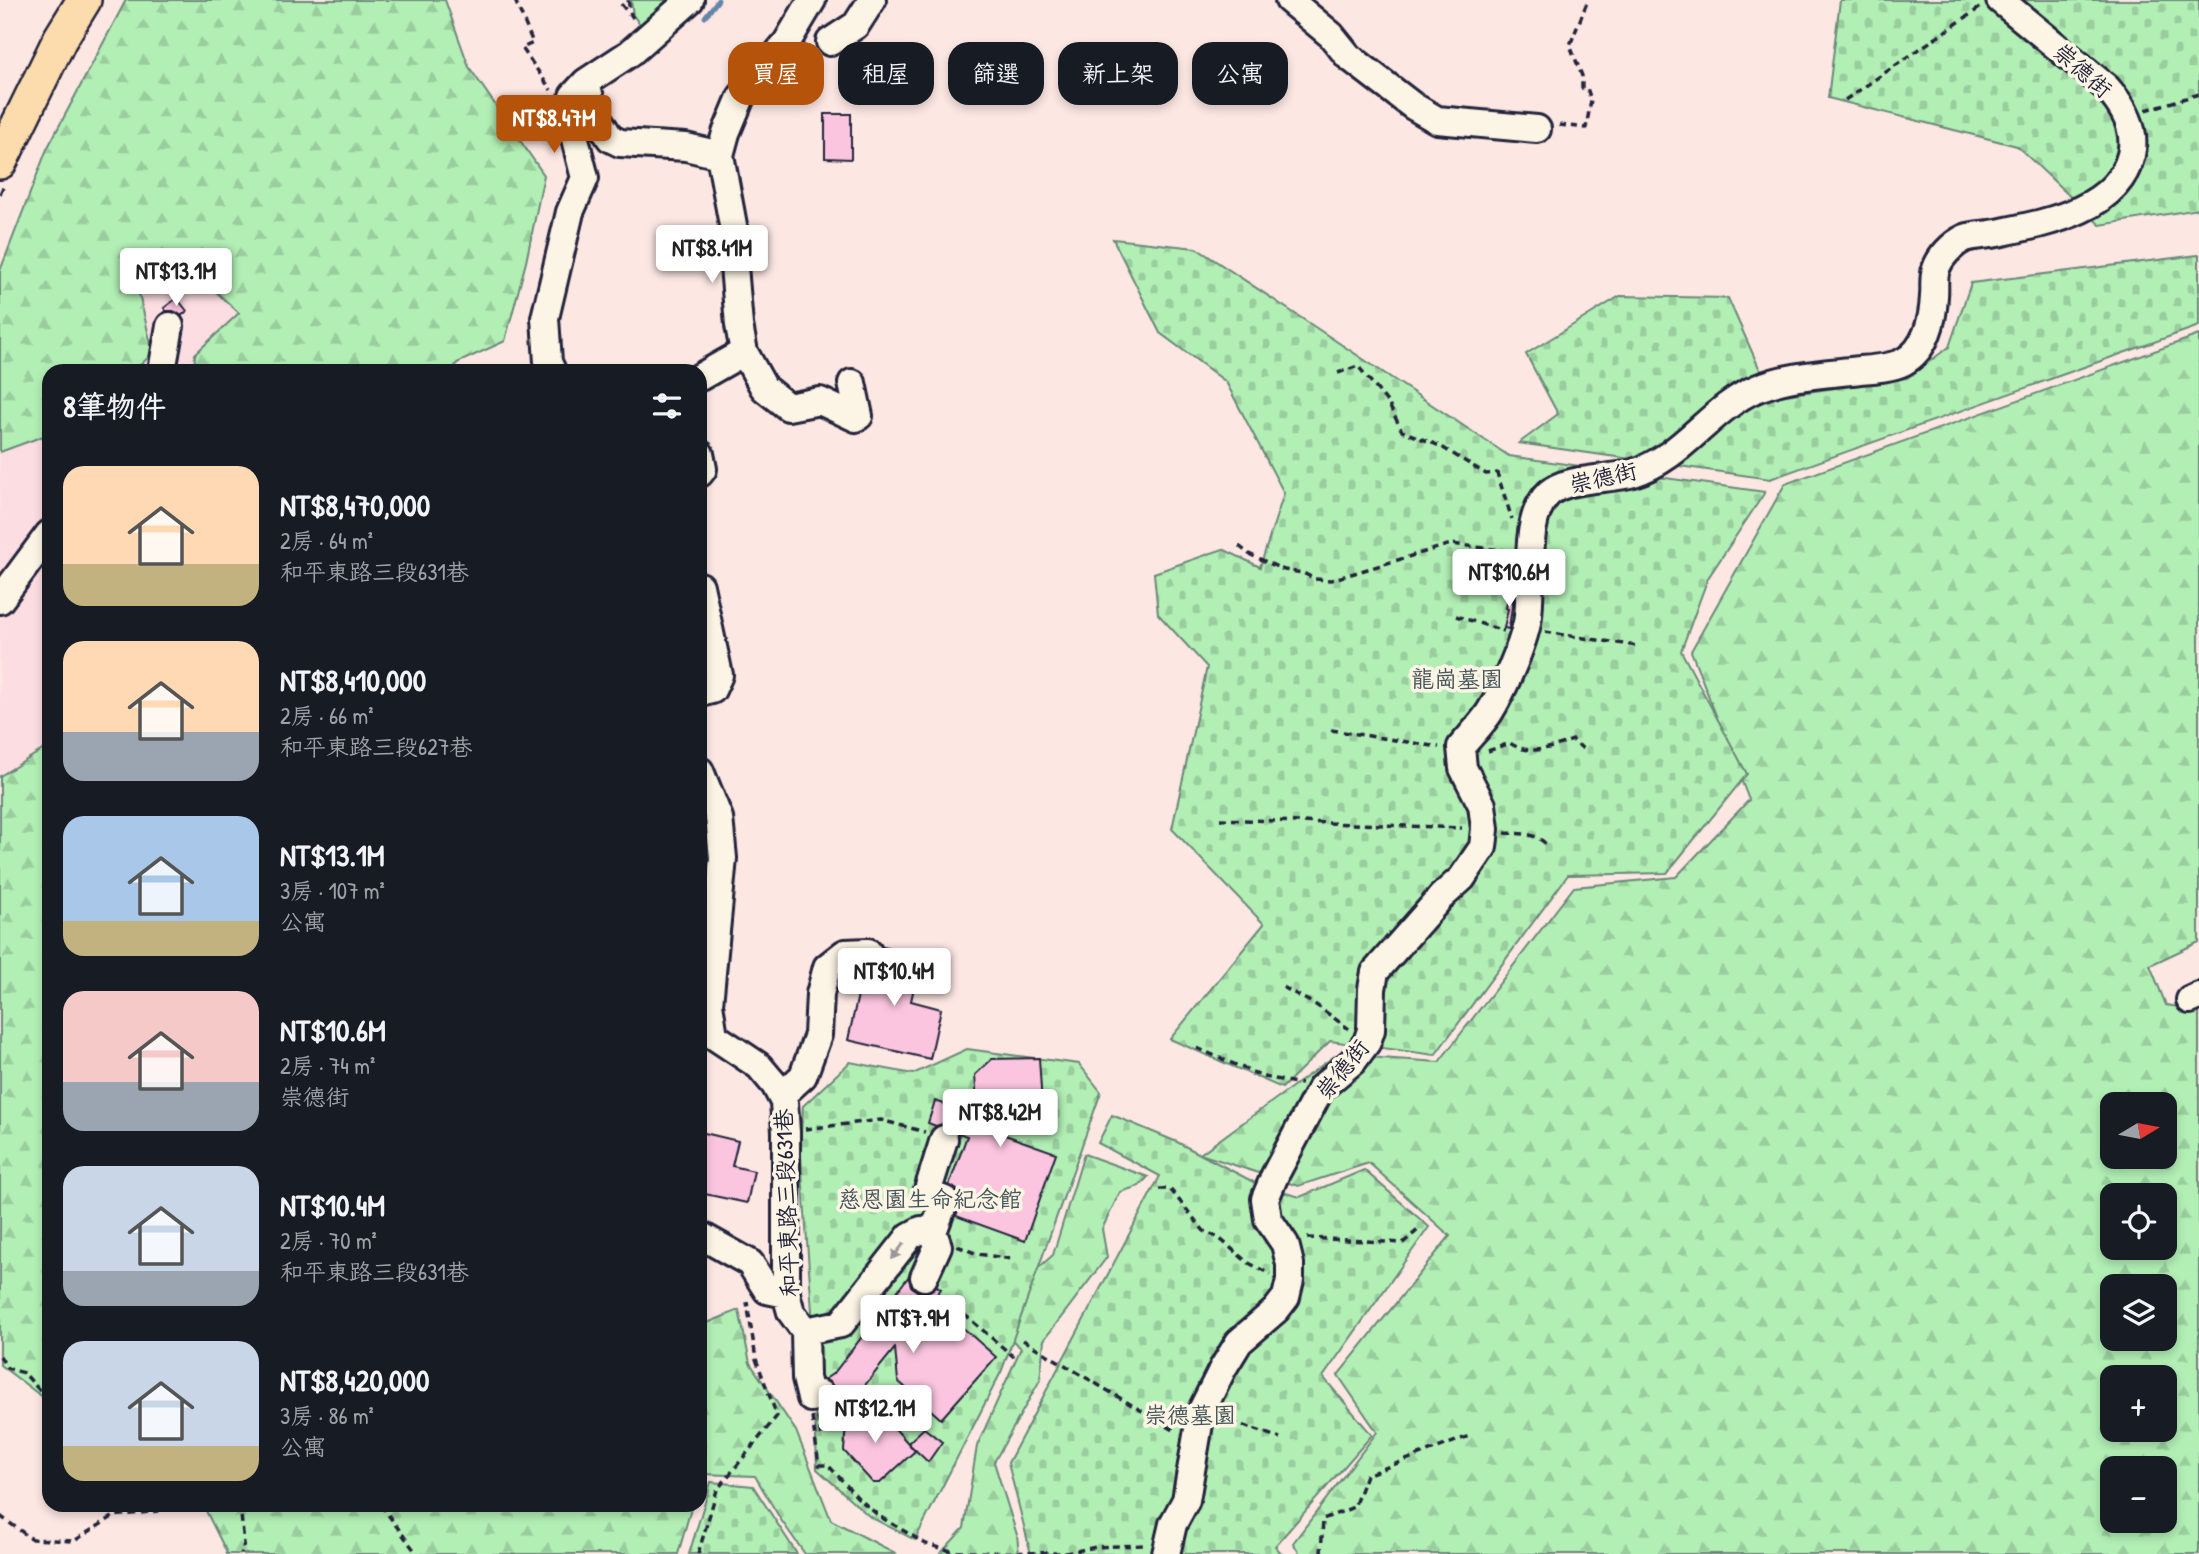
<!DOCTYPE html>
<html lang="zh-TW">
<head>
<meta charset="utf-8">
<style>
	:root { --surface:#171b24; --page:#20242c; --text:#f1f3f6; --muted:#9ea1a6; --accent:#b45309 }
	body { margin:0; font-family:"Patrick Hand","LXGW WenKai TC",sans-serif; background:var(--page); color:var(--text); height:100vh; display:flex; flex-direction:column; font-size:26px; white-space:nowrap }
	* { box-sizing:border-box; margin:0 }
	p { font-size:23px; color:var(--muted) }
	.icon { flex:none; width:38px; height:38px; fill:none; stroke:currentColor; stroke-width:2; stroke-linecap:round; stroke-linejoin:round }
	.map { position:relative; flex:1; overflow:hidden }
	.sheet { position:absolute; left:42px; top:364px; width:665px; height:1148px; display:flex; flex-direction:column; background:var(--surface); border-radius:21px; box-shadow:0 4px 10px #0003 }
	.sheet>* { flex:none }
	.banner { position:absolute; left:728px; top:42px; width:665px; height:63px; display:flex; gap:14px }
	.needle { width:46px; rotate:80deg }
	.fabs { position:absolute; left:2100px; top:1092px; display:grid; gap:14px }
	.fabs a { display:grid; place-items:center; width:77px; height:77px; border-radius:14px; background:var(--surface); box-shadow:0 4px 10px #0003; font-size:35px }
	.price { position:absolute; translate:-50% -60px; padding:0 16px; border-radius:7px; background:#fff; color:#222; font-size:23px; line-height:46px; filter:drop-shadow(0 2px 4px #0008) }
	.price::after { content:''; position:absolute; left:50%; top:42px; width:21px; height:16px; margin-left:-10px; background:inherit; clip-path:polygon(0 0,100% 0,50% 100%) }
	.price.selected { background:var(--accent); color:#fff }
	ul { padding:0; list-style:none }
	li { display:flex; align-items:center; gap:21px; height:175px; padding:0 21px }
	li span { display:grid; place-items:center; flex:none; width:196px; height:140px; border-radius:21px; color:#555 }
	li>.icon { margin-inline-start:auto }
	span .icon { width:84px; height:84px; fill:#fffc; stroke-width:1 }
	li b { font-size:30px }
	h2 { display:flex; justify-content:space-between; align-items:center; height:84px; padding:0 21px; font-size:30px }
	.chip { padding:0 24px; border-radius:21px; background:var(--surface); box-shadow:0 4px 10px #0003; font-size:24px; line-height:63px }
	.chip.selected { background:var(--accent); color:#fff }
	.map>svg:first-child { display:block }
	.built { fill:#fcdde2 }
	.forest { fill:url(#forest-firs); stroke:#6a8878; stroke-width:2; fill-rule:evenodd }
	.cemetery { fill:url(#cemetery-stones); stroke:#6a8878; stroke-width:2 }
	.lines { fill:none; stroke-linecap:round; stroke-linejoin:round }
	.stream { stroke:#6385a6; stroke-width:5 }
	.building { fill:#fbc5df; stroke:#22223b; stroke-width:2 }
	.minor-casing { stroke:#22223b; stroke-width:32 }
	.major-casing { stroke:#22223b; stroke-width:38 }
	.path { stroke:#22223b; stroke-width:3.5; stroke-dasharray:7 5; stroke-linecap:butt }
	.minor { stroke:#fcf5e5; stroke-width:26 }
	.major { stroke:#fcdcac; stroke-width:33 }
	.oneway { fill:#9a9698 }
	.labels { text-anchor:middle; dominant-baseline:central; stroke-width:7; stroke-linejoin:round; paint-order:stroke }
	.street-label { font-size:23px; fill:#22223b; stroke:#fcf5e5 }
	.park-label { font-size:23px; fill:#46555a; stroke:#fcf5e5 }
</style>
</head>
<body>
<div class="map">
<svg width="2199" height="1554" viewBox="0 0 2199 1554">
	<defs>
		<pattern id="forest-firs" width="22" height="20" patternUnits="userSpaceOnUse" patternTransform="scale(1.75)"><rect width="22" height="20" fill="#b2efb5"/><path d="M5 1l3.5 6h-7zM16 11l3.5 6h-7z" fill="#99cd9d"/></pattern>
		<pattern id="cemetery-stones" width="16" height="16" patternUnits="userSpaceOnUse" patternTransform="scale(1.75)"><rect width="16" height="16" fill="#b2efb5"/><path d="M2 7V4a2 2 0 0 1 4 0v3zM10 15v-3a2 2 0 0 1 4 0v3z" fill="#99cd9d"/></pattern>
	</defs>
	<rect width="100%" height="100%" fill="#fce7e3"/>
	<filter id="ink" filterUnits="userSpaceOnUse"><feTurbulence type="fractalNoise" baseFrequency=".0143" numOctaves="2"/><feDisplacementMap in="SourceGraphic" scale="14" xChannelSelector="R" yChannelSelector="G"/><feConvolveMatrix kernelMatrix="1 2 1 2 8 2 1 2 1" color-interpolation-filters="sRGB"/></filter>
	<g filter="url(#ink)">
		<path class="built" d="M185,263L240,313L195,354L194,371H134L153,353L137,284Z
			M49,434V746L0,776V452Z"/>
		<path class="forest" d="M126,0H445L469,67L544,175L526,262L505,341L457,363L452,371H194L195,354L239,313L185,263L137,285L153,353L134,371H49V434L0,452V271L47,149Z
			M631,0H681L644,30L633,15Z
			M2199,335V942L2150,965L2166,1005L2199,1010V1554H1300L1293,1543L1377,1432L1338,1375L1450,1236L1369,1163L1298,1186L1200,1154L1336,1055L1439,1062L1574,887L1676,877L1749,800L1691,651L1785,484ZM2112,1104H2165V1157H2112ZM2112,1195H2165V1248H2112ZM2112,1286H2165V1339H2112ZM2112,1377H2165V1430H2112ZM2112,1468H2165V1521H2112Z
			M49,746V1402L0,1365V776Z
			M1084,1154L1148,1177L1139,1186L1120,1192L1102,1229L1107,1257L1044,1340L1040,1380L994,1462L1017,1535L1019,1554H940L964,1528L977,1446L1021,1348L961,1296L1029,1276L1053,1255Z
			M739,1310L750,1363L796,1431L831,1520L897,1554H805L781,1520L755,1476L702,1474L700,1479V1326Z
			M203,1505H692L678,1554H225L227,1553Z"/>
		<path class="cemetery" d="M1840,0H2199V209L2100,225L2017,146L1828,98Z
			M1113,239L1196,248L1509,456L1765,492L1708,578L1681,651L1747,774L1667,873L1568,875L1435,1055L1330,1041L1282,1088L1170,1039L1264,924L1172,829L1207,667L1158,614L1154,573L1223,549L1260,567L1284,493L1226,382L1160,333Z
			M2199,255V326L1770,479L1519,443L1558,414L1526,354L1620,296L1728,298L1772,397L1907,378L1949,347L1971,283Z
			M967,1049L1079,1064L1101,1092L1002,1370L915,1540L870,1517L817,1469L812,1311L800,1143L803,1106L850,1062L913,1074Z
			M1112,1115L1177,1142L1261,1186L1300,1197L1364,1170L1429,1227L1323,1377L1372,1435L1275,1546L1282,1554H1031L1008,1463L1160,1176L1098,1143Z
			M711,1482L753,1486L797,1554H689Z"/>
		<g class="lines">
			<path class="stream" d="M705,17L718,0"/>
		</g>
		<path class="building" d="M825,114H851V159L825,158Z
			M177,298L187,311L181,316L173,311H166L164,308Z
			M1509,590L1514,591L1509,629L1504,628L1508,609L1506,608Z
			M883,947L921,956L911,1001L941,1009L930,1059L848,1040L864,968L876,966L882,960Z
			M1039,1058L1043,1120L968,1122L1056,1153L1025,1241L956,1216L960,1205V1192L949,1185L967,1136L958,1133L949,1124L936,1126L928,1123L935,1101L978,1115L975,1075L992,1059Z
			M700,1132L738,1141L732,1166L754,1171L747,1203L700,1193Z
			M909,1276L911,1286L918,1292L926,1293L937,1286L941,1289L915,1323L952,1318L996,1357L941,1419L898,1381L895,1348L831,1427L825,1409L832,1404L836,1395L834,1387L825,1379L834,1373Z
			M847,1410L883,1415L915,1451L880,1483H873L844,1451Z
			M924,1428L942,1442L928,1462L908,1443Z"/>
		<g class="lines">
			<g class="minor-casing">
				<path id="minor" d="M812,0L787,42L741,97L726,133L720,155L735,236L734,266L739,325L744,352L764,388L788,407L820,401L856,418L859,416L852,383
					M1289,0L1331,35L1348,56L1413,106L1437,120L1537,129
					M830,42L856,25L872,0
					M586,82L593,110L610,138L620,143L686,147L720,155
					M162,371L170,326
					M552,371L548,362L545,318L570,212L585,178L574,135L570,110L573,96L586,82L630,53L690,0
					M700,377L744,352
					M700,454L703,469L700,473
					M700,586L719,675L712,690L700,693
					M0,600L49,534
					M700,771L719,818L723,858L709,1004L714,1036L759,1066L775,1085L784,1102L786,1132V1294L791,1312L805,1331
					M2190,1000L2199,996
					M781,1096L803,1076L818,1035L820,994L827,967L845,953L868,952
					M933,1232L945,1200L927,1193L944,1139
					M700,1235L750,1263L767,1290L786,1294
					M820,1394L811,1398L806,1378L805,1331L841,1324L910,1236L921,1230L933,1232L938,1246L924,1277
					M1166,1554L1173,1524L1186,1500L1201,1412L1223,1368L1239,1342L1276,1310L1286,1297L1290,1280V1264L1285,1244L1268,1219L1265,1199L1275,1175L1321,1088L1353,1061L1367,1042L1371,1030L1372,989L1375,972L1441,897L1462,878L1483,847L1485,829L1482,805L1463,768L1461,747C1470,736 1481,725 1489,713C1502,693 1522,647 1527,623C1534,585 1521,519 1549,493C1566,477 1611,480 1633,473C1683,458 1711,407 1758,388C1790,375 1826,374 1860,370C1873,369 1891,368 1903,362C1926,350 1933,320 1934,296C1935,288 1933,277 1936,269C1940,257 1952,244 1965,238C1974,235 1987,235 1997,233C2045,223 2117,211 2131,155C2137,128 2123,106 2106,87L2000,0"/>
			</g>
			<g class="major-casing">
				<path id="major" d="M0,162L60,39L84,0"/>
			</g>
			<path class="path" d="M515,0L533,43L522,48L551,90
				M628,0L631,15L635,21
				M621,4L629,14
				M1845,100L1981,7
				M2146,110L2199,94
				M1559,125L1586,128L1591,100L1587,88H1582V76L1570,45L1588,0
				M0,194L4,185
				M1338,373L1358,366L1388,403L1402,431L1440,446L1486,474L1497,473L1512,519
				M1239,546L1249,554L1284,570L1303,573L1315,579L1331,580L1451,544L1509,551
				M1456,616L1504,631
				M1545,632L1637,646
				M1331,730L1439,747
				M1488,751L1510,743C1530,757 1552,747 1573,740L1583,749
				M1220,819L1462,828
				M1505,833C1522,834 1534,832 1547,845
				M1283,987L1316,1005L1349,1029
				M1197,1048L1264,1077L1301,1084
				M805,1129L881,1120L925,1132
				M1159,1189H1170L1204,1231L1219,1238L1247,1262L1270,1274
				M1307,1238L1403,1243L1419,1229
				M957,1246L978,1254L1012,1259
				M937,1304L944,1297L1014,1357
				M1023,1340L1177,1432
				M0,1356L7,1368L24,1373L49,1401
				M812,1417L819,1465H828L858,1498L879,1516L926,1544L955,1552L1066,1553L1096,1547L1145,1545
				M818,1417L821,1436
				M1220,1418L1280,1438
				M240,1505L244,1544L241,1554
				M381,1505L417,1554
				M0,1516L32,1539L74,1541L114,1516L158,1511L164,1505
				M698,1554L717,1490L777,1416L756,1359L747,1302
				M1321,1554L1323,1519L1354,1507L1366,1475L1469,1436"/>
			<use href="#minor" class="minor"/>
			<use href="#major" class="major"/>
		</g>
		<defs><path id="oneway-solid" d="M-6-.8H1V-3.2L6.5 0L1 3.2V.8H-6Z" transform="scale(1.75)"/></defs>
		<use class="oneway" href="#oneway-solid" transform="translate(898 1251) rotate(128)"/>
	</g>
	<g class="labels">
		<g class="street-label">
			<text transform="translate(2083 70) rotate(41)">崇德街</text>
			<text transform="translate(1603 477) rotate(-13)">崇德街</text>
			<text transform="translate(1342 1069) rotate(-51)">崇德街</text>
			<text transform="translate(786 1203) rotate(-92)">和平東路三段631巷</text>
		</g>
		<g class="park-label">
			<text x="1457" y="678">龍崗墓園</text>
			<text x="930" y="1198">慈恩園生命紀念館</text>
			<text x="1190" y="1414">崇德墓園</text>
		</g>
	</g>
</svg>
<div class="fabs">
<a><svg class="needle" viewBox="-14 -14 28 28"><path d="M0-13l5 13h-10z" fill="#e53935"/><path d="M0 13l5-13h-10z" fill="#9ea1a6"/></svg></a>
<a><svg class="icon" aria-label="locate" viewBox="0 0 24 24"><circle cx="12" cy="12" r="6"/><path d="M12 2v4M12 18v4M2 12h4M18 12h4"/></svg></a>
<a><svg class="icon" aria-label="layers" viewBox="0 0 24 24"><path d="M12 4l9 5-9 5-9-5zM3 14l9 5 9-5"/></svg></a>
<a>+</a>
<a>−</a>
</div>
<b class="price selected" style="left:554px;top:155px">NT$8.47M</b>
<b class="price" style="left:712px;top:285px">NT$8.41M</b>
<b class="price" style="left:176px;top:308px">NT$13.1M</b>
<b class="price" style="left:1509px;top:609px">NT$10.6M</b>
<b class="price" style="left:894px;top:1008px">NT$10.4M</b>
<b class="price" style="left:1000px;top:1149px">NT$8.42M</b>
<b class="price" style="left:913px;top:1355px">NT$7.9M</b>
<b class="price" style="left:875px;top:1445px">NT$12.1M</b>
<div class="banner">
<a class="chip selected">買屋</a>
<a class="chip">租屋</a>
<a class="chip">篩選</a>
<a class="chip">新上架</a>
<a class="chip">公寓</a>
</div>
<section class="sheet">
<h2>8筆物件<svg class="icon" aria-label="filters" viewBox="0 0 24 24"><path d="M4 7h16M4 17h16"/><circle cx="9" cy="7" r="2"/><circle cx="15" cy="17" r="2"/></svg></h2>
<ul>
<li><span style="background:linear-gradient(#ffd9b3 70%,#c2b280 0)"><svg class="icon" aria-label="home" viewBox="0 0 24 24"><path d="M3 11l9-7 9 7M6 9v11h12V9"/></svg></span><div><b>NT$8,470,000</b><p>2房 · 64 m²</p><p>和平東路三段631巷</p></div></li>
<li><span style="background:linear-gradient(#ffd9b3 65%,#9aa5b1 0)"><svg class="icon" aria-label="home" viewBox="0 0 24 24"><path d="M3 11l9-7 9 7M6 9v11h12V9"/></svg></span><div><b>NT$8,410,000</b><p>2房 · 66 m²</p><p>和平東路三段627巷</p></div></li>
<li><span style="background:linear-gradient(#a9c7e8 75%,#c2b280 0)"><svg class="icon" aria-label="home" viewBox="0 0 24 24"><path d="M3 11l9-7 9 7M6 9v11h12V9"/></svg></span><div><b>NT$13.1M</b><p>3房 · 107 m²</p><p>公寓</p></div></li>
<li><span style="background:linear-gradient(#f6c9c9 65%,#9aa5b1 0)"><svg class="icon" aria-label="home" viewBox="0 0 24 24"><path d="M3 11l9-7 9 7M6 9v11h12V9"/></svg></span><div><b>NT$10.6M</b><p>2房 · 74 m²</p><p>崇德街</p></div></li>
<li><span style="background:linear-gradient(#c9d6e8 75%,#9aa5b1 0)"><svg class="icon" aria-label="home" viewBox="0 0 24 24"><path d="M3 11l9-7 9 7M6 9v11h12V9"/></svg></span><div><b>NT$10.4M</b><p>2房 · 70 m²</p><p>和平東路三段631巷</p></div></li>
<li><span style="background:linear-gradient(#c9d6e8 75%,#c2b280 0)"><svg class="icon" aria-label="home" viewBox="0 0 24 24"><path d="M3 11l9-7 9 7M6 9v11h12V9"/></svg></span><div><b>NT$8,420,000</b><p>3房 · 86 m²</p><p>公寓</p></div></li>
</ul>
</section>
</div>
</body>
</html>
